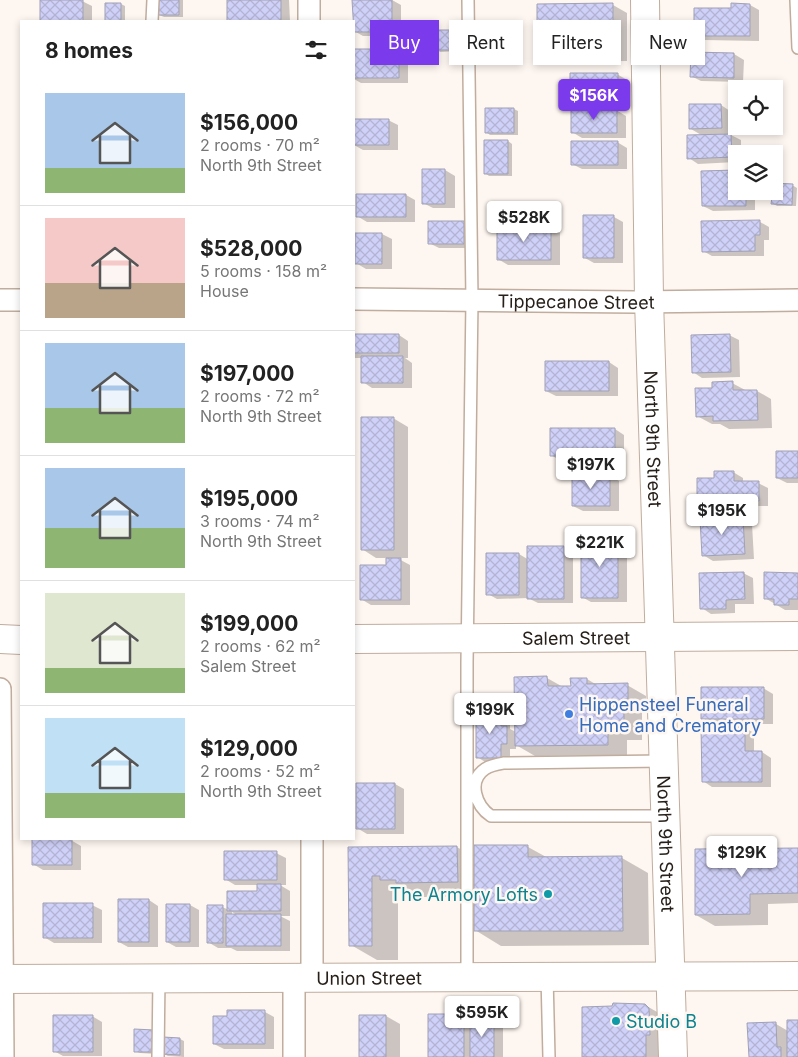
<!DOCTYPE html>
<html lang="en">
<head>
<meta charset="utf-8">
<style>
	:root { --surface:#fff; --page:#f2f2f2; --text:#222; --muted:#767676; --line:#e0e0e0; --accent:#7c3aed }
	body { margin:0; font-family:Inter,sans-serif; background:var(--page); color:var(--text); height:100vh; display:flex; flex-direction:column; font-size:19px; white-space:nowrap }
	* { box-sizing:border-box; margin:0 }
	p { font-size:16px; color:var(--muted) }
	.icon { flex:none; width:28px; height:28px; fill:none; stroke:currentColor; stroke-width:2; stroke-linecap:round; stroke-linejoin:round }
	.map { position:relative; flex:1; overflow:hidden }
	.drawer { position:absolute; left:20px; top:20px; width:335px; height:820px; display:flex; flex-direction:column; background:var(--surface); border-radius:0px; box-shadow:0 2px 8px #0003 }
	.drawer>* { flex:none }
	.banner { position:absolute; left:370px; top:20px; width:352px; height:45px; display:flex; gap:10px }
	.tools { position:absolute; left:728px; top:80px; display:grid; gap:10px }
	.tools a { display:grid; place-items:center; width:55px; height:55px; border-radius:0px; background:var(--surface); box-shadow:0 2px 8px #0003; font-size:25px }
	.price { position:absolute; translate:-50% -42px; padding:0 11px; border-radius:5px; background:#fff; color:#222; font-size:16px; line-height:32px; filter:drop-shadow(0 1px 2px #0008) }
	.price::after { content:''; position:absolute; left:50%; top:30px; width:15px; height:11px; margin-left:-8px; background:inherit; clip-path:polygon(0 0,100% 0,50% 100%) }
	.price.on { background:var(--accent); color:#fff }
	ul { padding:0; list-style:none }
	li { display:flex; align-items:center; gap:15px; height:125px; padding:0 25px }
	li+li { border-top:1px solid var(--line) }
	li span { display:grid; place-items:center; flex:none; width:140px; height:100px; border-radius:0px; color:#555 }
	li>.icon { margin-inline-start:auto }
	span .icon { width:60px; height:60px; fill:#fffc; stroke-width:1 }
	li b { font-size:21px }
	h2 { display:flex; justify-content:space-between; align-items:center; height:60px; padding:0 25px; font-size:21px }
	.chip { padding:0 18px; border-radius:0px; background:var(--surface); box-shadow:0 2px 8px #0003; font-size:18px; line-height:45px }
	.chip.on { background:var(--accent); color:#fff }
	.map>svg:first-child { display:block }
	.shadow { fill:#0003; fill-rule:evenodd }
	.building { fill:url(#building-cross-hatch); stroke:#a1a1b6 }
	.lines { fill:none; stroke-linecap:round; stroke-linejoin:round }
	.lane-casing { stroke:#c0ad9e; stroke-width:14 }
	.street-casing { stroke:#c0ad9e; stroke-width:24 }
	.secondary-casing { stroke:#c0ad9e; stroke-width:30 }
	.lane { stroke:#fff; stroke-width:11 }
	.street { stroke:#fff; stroke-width:21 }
	.secondary { stroke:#fff; stroke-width:28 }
	.shop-dot { fill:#3f7fe0; stroke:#fef6f0; stroke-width:2 }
	.culture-dot { fill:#0f9aa8; stroke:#fef6f0; stroke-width:2 }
	.labels { text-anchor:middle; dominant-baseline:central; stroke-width:5; stroke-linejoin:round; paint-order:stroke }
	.street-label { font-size:18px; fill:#27201a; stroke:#fef6f0 }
	.shop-label { font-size:18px; fill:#366cbe; stroke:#fef6f0; text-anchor:start }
	.culture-label { font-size:18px; fill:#0d838f; stroke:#fef6f0; text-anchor:end }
</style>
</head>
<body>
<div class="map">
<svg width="798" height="1057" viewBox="0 0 798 1057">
	<defs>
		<pattern id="building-cross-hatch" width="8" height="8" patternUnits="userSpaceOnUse" patternTransform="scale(1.25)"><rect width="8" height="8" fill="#d0d1f8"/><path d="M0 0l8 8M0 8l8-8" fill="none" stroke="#b3b3d4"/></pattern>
	</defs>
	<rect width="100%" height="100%" fill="#fef6f0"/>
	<path class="shadow" d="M159,0H183V17H164L159,15Z
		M228,0H289L290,21H228Z
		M353,0H392L401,5V36H363L354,31Z
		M41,1H82L92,6V21H41Z
		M121,4L125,6V21H106Z
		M613,5L627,13V61L552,62L538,54Z
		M750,5L759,10V41L704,40L695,35L733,10Z
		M455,31L459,33L460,51L440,52L436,49Z
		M354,50H398L408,56V83H361L354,79Z
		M692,53L734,54L744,60L743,82L701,81L691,76Z
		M617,74L627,80V99H581L571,94Z
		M721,105L730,111L731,135L741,140V154H736V162L698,164L689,158L703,136L691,129Z
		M514,109L518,111V135H490L486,132Z
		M616,110L626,116V138H582L572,132Z
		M354,120H388L398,125V150H363L354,145Z
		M508,141L512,144V176H489L485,173Z
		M617,142L627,148V169H582L572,164Z
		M423,170H445L455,176V208H433L423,203Z
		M736,171V191H767V195H755V210L713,211L703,206V172Z
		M774,184L792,185L797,188L796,206H777L772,203Z
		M406,195L415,200V222H367L357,216Z
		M614,217L623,222V263H594L585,258Z
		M464,222L473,228V248H439L429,243Z
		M760,222L769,227V240H764V256H712L703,251Z
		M551,227L560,233V265H508L498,259Z
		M356,234H382L392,239V269H366L356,263Z
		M354,335H399L408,341V358H405L412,363V388H372L363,382V358H354Z
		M729,335L739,340L740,377L702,378L693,372Z
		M609,362L618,368V396H556L546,391Z
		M732,383L747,391H757L771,399L772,428L729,429L720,424H712L697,416L714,389Z
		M393,418L408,427V558H397L410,565V605H371L361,599L387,567V558H376L362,549Z
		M615,429L624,435V461H561L551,455Z
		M798,452V483H787L777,478Z
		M733,472L743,478V483H758L768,488V506H749V515H708L699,509L716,479Z
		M609,475L619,481V511H583L573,506Z
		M743,518L752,524L754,559L713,561L703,555Z
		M617,540L627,545V602H591L582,597Z
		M564,547L573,553V603H538L528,598L497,599L488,594L519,554L529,560Z
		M743,573L753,578L754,604H735V613L711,614L702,608Z
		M798,574V610H785L765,598Z
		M547,678L563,687H572L587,679L597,685H627L646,696V709H642V740H627V755L535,756L516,745V749H510V763H487L477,757L501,713L510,718V729L516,732Z
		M763,688L773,694V724H712L702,718Z
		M745,728L754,733V752H762L771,758V787H712L703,781Z
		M395,784L404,789V834H367L357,828Z
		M41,839H69L81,846V870H43L33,864L43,840Z
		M457,847L475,858L528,847L548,858H622L648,873L649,945L501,946L475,930V897H423L402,891H398V960H377L351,945L350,848Z
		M798,849V903L768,904V925L715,926L696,915Z
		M276,853L286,858V885H280L290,891V916H280L290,921V951H237L231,948H218L208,942L222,907L229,910L258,892V885H235L225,879ZM232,912L239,916H232Z
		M149,900L158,906V947H128L119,942Z
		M92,905L102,910V943H54L44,937Z
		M190,905L199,910V947H176L167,942Z
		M645,1005L664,1016L665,1057H583Z
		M265,1012L274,1017V1049H224L214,1044Z
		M464,1015L473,1021H494L503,1027V1057H430Z
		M92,1016L102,1022V1056H63L54,1051Z
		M360,1016H386L400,1024V1057H360Z
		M798,1021V1057H750L776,1024L788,1031Z
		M135,1031L157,1054L140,1053L135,1051Z
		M180,1039L184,1041V1057L168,1056L164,1054Z"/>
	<path class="building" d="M40,0H83V21H40Z
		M158,0H179V15H158Z
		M227,0H281V21H227Z
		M352,0H392V32H354Z
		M105,3H121V21H105Z
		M613,3V54H537V4Z
		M731,3L750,4V36H694V8H731Z
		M434,30H455L456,50H435Z
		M354,49H399V78H354Z
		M691,52L734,53V78L690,77Z
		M570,73H618V95H570Z
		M689,104H721L722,128L689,129Z
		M485,108H514V133H485Z
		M571,109H617V133H571Z
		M354,119H389V145H354Z
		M731,134L732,157L687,159V135Z
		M484,140H508V174H484Z
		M571,141H618V165H571Z
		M422,169H445V204H422Z
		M736,170V191H746V206H702L701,171Z
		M774,183L793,184L792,205L771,204Z
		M356,194H406V217H356Z
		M583,215H614V258H583Z
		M760,220V235H755V251L702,252L701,221Z
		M428,221H464V244H428Z
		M497,226H551V260H497Z
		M355,233H382V264H355Z
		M354,334H399V353H354Z
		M730,334L731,372L692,373L691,335Z
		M361,356H403V383H361Z
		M545,361H609V391H545Z
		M733,381V390H757L758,420L713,421V416L696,417L695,388H712V382Z
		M361,417H394V550H361Z
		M550,428H615V456H550Z
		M776,451H798V478H776Z
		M714,471H734V481H759V501H739V510H697V478H714Z
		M572,474H610V506H572Z
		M743,517L745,554L702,556L700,519Z
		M581,538H618V598H581Z
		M527,546H564V599H527Z
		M486,553H519V595H486Z
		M386,558H401V600H360V565H386Z
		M744,572L745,599L726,600V609H700L699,573Z
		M764,572L798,573V599H789V605H774V599H764Z
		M547,676L548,686H571L570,678H587V684L628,683V699H624V730H608V745L515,746L514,677Z
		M701,687H764V719H701Z
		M476,711H501V726H507V744H501V758H476Z
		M701,727H745V751H762V782H702Z
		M356,783H395V829H356Z
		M32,839H72V865H32Z
		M474,845H528V857L622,856L623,931H474Z
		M457,846L458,882L396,883V880H380V876H372V946H349L348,847Z
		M798,848V893L750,894V914L695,915V849Z
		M224,851H277V880H224Z
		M257,884H281V911H227V891H257Z
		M118,899H149V942H118Z
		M43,903H93V938H43Z
		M166,904H190V942H166Z
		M207,905H223V943H207Z
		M226,914H281V946H226Z
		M613,1003L645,1004L649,1008L650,1035H646V1057H582V1007L612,1006Z
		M227,1010H265V1044H213V1016H227Z
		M428,1014H464V1057H428Z
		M53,1015H93V1052H53Z
		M359,1015H386V1057H359Z
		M470,1020H494V1057H470Z
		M787,1020H798V1057H787Z
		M776,1022L777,1047H781V1057H749L747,1023Z
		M134,1029L154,1030L153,1052H134Z
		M163,1037L180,1038V1055L162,1054Z"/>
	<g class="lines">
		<g class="lane-casing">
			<path id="lane" d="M796,0L798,48
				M152,21L153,0
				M664,761L504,763C498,764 491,765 485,769C467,781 476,806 491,816H666
				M547,976L549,1057
				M467,977V662L472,300L468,0
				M158,1057L159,978"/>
		</g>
		<g class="street-casing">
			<g id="street">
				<path d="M309,0V21"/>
				<path id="s1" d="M354,299L635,302L798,300"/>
				<path d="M0,300H21"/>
				<path d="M0,689L3,1057"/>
				<path d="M294,976V1057"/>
				<path d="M312,977V839"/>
			</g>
		</g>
		<g class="secondary-casing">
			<g id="secondary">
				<path id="s2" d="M645,0L649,300L673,1057"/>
				<path d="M0,639L21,640"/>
				<path id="s3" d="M354,639L798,636"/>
				<path id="s4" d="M0,979L798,976"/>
			</g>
		</g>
		<use href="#lane" class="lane"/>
		<use href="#street" class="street"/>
		<use href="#secondary" class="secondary"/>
	</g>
	<circle class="shop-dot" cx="569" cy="714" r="5"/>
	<g class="culture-dot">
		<circle cx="548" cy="894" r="5"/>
		<circle cx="616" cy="1021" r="5"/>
	</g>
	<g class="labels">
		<g class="street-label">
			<text stroke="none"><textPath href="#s1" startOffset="222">Tippecanoe Street</textPath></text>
			<text stroke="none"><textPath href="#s2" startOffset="439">North 9th Street</textPath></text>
			<text stroke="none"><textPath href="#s3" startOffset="222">Salem Street</textPath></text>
			<text stroke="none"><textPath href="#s2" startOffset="844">North 9th Street</textPath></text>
			<text stroke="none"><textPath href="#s4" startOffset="369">Union Street</textPath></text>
		</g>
		<g class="shop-label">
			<text x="579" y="704">Hippensteel Funeral<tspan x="579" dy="21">Home and Crematory</tspan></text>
		</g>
		<g class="culture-label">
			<text x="538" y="894">The Armory Lofts</text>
			<text x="626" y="1021" text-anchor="start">Studio B</text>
		</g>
	</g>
</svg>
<div class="tools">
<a><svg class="icon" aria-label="locate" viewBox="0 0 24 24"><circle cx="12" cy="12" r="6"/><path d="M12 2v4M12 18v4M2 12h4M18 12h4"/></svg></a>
<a><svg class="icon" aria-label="layers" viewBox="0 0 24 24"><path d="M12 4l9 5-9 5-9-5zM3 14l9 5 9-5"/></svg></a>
</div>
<b class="price on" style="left:594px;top:121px">$156K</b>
<b class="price" style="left:524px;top:243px">$528K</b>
<b class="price" style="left:591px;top:490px">$197K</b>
<b class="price" style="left:722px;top:536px">$195K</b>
<b class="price" style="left:600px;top:568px">$221K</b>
<b class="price" style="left:490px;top:735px">$199K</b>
<b class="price" style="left:742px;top:878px">$129K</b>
<b class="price" style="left:482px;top:1038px">$595K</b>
<div class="banner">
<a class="chip on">Buy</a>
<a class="chip">Rent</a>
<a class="chip">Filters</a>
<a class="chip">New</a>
</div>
<section class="drawer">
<h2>8 homes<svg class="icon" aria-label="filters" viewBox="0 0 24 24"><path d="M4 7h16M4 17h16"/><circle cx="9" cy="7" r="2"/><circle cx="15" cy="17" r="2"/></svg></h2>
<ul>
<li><span style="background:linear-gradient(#a9c7e8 75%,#8fb573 0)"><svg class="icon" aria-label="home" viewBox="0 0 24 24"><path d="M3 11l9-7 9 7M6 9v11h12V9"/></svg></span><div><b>$156,000</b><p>2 rooms · 70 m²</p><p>North 9th Street</p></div></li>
<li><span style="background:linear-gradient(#f6c9c9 65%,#b9a48a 0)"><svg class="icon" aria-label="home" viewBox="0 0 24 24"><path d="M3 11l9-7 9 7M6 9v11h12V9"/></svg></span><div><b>$528,000</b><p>5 rooms · 158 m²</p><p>House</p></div></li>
<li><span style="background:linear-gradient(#a9c7e8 65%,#8fb573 0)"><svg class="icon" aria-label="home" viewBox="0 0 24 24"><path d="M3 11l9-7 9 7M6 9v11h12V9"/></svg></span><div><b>$197,000</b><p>2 rooms · 72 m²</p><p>North 9th Street</p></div></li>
<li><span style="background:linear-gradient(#a9c7e8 60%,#8fb573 0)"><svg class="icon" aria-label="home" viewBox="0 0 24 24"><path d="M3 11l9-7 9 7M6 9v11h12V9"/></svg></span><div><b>$195,000</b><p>3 rooms · 74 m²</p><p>North 9th Street</p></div></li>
<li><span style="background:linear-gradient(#dfe7d0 75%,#8fb573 0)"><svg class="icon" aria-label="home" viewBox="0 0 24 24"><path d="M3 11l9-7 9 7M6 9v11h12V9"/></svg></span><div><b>$199,000</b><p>2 rooms · 62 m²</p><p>Salem Street</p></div></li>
<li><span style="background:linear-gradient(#bfe0f5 75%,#8fb573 0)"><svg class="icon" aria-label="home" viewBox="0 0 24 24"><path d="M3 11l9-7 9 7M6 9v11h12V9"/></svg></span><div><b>$129,000</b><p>2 rooms · 52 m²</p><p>North 9th Street</p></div></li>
</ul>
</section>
</div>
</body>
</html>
